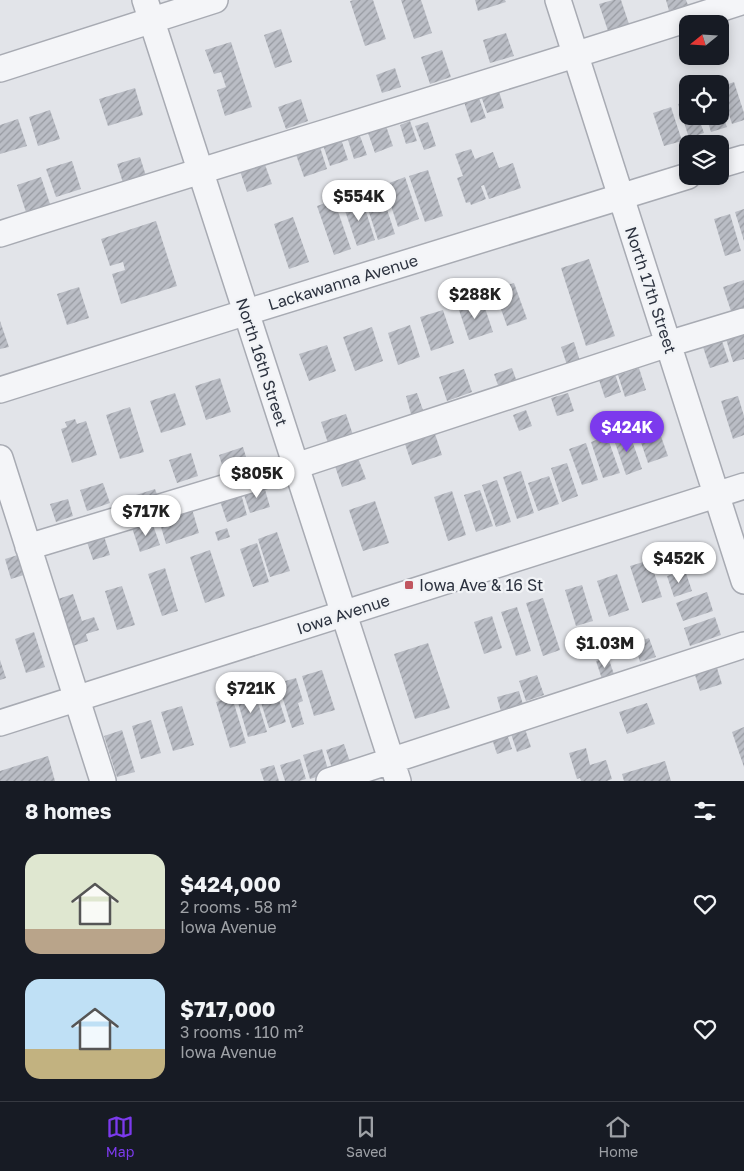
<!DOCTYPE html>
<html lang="en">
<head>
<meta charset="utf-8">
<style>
	:root { --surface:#171b24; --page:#242831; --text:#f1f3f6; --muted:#9ea1a6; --line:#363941; --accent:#7c3aed }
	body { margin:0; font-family:"Golos Text",sans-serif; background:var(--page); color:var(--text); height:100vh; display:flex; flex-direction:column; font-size:19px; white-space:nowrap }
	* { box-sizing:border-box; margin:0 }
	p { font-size:16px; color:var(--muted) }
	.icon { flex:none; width:28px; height:28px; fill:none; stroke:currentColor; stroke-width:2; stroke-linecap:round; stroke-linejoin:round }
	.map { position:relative; height:781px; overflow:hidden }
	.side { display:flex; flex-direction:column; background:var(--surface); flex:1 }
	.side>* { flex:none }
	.needle { width:32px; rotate:252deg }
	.controls { position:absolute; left:679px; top:15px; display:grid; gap:10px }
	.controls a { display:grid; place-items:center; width:50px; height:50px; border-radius:10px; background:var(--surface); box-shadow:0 2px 12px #0003; font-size:25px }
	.price { position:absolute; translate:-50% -42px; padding:0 11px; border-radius:18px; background:#fff; color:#222; font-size:16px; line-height:32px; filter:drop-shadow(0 1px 2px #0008) }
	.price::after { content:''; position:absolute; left:50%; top:30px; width:15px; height:11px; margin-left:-8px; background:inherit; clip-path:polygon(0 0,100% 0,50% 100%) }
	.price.active { background:var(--accent); color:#fff }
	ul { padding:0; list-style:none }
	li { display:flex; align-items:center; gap:15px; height:125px; padding:0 25px }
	li span { display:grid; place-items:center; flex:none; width:140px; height:100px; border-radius:15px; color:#555 }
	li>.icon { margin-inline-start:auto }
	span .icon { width:60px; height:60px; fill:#fffc; stroke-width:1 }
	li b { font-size:21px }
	h2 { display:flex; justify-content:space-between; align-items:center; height:60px; padding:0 25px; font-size:21px }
	.menu { display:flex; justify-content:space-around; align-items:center; height:70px; border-top:1px solid var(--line); background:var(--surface); font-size:14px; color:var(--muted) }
	.menu a { display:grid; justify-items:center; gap:2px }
	.menu .active { color:var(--accent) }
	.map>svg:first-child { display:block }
	.building { fill:url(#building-hatch) }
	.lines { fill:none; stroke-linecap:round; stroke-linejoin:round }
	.minor-casing { stroke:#a8abb3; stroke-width:28 }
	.minor { stroke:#f4f5f8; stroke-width:25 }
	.poi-dot { fill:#c0555f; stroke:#f1f3f6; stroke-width:2 }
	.labels { text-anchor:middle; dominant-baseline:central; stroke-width:4.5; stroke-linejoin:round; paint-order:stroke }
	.street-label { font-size:16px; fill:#2c323f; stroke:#f1f3f6 }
	.poi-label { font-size:16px; fill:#2c323f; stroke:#f1f3f6; text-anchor:start }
</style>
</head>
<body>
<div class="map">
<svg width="744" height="781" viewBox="0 0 744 781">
	<defs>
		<pattern id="building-hatch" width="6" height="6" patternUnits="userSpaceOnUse" patternTransform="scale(1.25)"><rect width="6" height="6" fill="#babdc5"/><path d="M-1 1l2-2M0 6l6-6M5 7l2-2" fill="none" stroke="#979aa1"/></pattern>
	</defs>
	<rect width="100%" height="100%" fill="#e2e4e9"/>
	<path class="building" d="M354,0H373L386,39L365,46L350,1Z
		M401,0H421L432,33L414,39Z
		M475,0H505L506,2L478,11Z
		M613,0H621L629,24L608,31L599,4Z
		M666,0H686L688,5L669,11Z
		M281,29L292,62L275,68L264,35Z
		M688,31V51L684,52L678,34Z
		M506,33L514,56L490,63L483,40Z
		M231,42L252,107L225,116L217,90L226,87L221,72L214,74L205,50Z
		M442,50L451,77L430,84L421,57Z
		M395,68L401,87L382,93L376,75Z
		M734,82L744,113V120L732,124L720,87Z
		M135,88L143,115L108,126L99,99Z
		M498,88L504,108L487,113L480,93Z
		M477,92L486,118L471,123L462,96Z
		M301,99L308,121L286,129L278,107Z
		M688,101V116H698L704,133L689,138L678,104Z
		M671,107L682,141L664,146L653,113Z
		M720,108L727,127L711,132L706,116H720Z
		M50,110L60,139L38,146L29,117Z
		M18,119L27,146L0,154V125Z
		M410,121L417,141L406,144L400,125Z
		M428,122L436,146L424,150L415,126Z
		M385,123L393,146L375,153L367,130Z
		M360,136L367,155L354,159L348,140Z
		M341,139L348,160L330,166L323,145Z
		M319,144L327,169L304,177L295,152Z
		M471,149L475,159L493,152L499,168L513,163L521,188L489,199L484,185L481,186L486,199L471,205L470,202L466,203L457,178L463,176L455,154Z
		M140,157L147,179L124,186L117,164Z
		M72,161L81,189L56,197L46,169Z
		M264,162L272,184L247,192L240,171Z
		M428,170L443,216L425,222L409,176Z
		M41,177L51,207L27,215L17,185Z
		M405,177L419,219L398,227L384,185Z
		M380,188L395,234L378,240L363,194Z
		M362,199L375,240L357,246L343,205Z
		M334,200L351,249L334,255L317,206Z
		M744,209V241L735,212Z
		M730,214L741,251L725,256L714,219Z
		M293,217L309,262L289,269L274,224Z
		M156,221L177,286L121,304L112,274L125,270L123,262L110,266L101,239Z
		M589,259L615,336L586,346L561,268Z
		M744,280V310L732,314L723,287Z
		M514,283L527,319L507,326L494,290Z
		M79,287L89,318L67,325L57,294Z
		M482,299L493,332L469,340L458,307Z
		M443,310L454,343L431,351L420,317Z
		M0,321L9,347L0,349Z
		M410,325L420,357L398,365L388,333Z
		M372,327L383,361L355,371L343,337Z
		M744,334V359L733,362L726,339Z
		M721,338L729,362L710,368L702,344Z
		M574,342L580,361L567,365L561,347Z
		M327,345L336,371L309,381L299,354Z
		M512,368L517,382L499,388L494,374Z
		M639,368L646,390L625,397L618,375Z
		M464,369L472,392L447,401L439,377Z
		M615,374L621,392L605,398L599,380Z
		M220,378L231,412L206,420L195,386Z
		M175,393L186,425L161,433L150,401Z
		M417,393L423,410L411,414L406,396Z
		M568,393L574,411L557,416L551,398Z
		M738,396L744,416V435L733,439L721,401Z
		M130,407L144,452L120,459L106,415Z
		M526,410L532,426L519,431L513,415Z
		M346,414L353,435L328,443L321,422Z
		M75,419L77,424L86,421L97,455L72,463L61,429L67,427L65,422Z
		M657,425L668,456L648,463L637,431Z
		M434,431L442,455L412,465L404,441Z
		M629,432L642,469L626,475L613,437Z
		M607,436L620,473L603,478L591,442Z
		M586,443L598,480L582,485L569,449Z
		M243,447L250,470L226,478L219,455Z
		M191,453L198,476L177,483L169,460Z
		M358,458L366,479L342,487L335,466Z
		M567,463L578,496L562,502L551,468Z
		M521,471L534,513L517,519L503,477Z
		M549,476L559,504L538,511L528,483Z
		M497,480L511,522L496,527L482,485Z
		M103,483L110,503L87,511L80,490Z
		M264,486L270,507L250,513L243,492Z
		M155,489L158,497L138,504L136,495Z
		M480,490L493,526L476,532L464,495Z
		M452,491L466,535L448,541L434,497Z
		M241,494L247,515L227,522L220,501Z
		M68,499L73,516L56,522L50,504Z
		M375,501L389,543L363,551L349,510Z
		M192,509L199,533L166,544L159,520Z
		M152,522L160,545L140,552L132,528Z
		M227,528L230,537L218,541L215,532Z
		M277,532L290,571L270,577L258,539Z
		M104,536L110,555L93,560L87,542Z
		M257,543L269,582L253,587L240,549Z
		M210,550L225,596L205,603L190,557Z
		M21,554L27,574L11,579L5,559Z
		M650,560L662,597L642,603L630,566Z
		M165,568L178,611L162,616L148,574Z
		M685,570L692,591L674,597L667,576Z
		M617,574L629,610L609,617L597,581Z
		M582,585L593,621L576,626L565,590Z
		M122,586L135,625L117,630L105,591Z
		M707,592L713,611L683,621L676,603Z
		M73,594L82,621L94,617L99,630L86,634L88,641L73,646L58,599Z
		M543,598L560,650L543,656L526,603Z
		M517,607L531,651L516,656L501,612Z
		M492,616L502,648L484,654L474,622Z
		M715,617L721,635L690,646L684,628Z
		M34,632L45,667L26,673L15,639Z
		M649,638L656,657L640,662L634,643Z
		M428,643L450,708L415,719L394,654Z
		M608,657L615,677L603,682L596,661Z
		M0,660L6,678L0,680Z
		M717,668L722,684L700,691L695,675Z
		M322,670L335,710L314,716L302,676Z
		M537,675L544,695L526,701L519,681Z
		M296,678L303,701L298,703L304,724L292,728L278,683Z
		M274,684L286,722L269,728L257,690Z
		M254,690L267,732L248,737L236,696Z
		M519,691L524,708L502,715L497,697Z
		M232,697L246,743L230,748L216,702Z
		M647,703L655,724L627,734L619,712Z
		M182,706L194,745L173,751L161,712Z
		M151,720L161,753L141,759L132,726Z
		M744,727V767L732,732Z
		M525,729L531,747L517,752L511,734Z
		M122,730L135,772L117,777L104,736Z
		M507,734L512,749L497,754L492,739Z
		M344,744L351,765L333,771L326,750Z
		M586,748L590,765L606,760L612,779L607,781H581L580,778L577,779L569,753Z
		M322,749L329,773L310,779L303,755Z
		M48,756L55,781H0V771Z
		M300,759L306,779L299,781H285L280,765Z
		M665,761L671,781H624L622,774Z
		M274,765L279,781H264L260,769Z"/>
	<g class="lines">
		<g class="minor-casing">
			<path id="minor" d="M145,0L398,781
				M558,0L744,581
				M0,69L215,0
				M720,165L744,158
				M0,234C248,155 497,81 744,1
				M0,390L247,312L688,176
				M0,458L103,781
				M28,547L296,466L668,344L744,321
				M0,723L744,486
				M329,781L744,645"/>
		</g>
		<use href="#minor" class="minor"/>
	</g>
	<rect class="poi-dot" x="404" y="580" width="10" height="10" rx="2.5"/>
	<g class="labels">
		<g class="street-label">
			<text transform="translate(343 282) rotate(-17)">Lackawanna Avenue</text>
			<text transform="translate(651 290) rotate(72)">North 17th Street</text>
			<text transform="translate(262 362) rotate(72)">North 16th Street</text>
			<text transform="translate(343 614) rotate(-18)">Iowa Avenue</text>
		</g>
		<g class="poi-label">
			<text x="419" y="585">Iowa Ave &amp; 16 St</text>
		</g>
	</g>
</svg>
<div class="controls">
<a><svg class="needle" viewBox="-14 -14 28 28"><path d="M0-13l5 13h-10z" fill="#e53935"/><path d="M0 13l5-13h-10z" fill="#9ea1a6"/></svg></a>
<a><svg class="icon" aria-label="locate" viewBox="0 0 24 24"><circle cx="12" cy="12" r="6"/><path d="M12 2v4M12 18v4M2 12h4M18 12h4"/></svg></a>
<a><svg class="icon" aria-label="layers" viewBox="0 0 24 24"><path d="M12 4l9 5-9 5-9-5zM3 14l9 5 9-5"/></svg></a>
</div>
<b class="price" style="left:359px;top:222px">$554K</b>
<b class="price" style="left:475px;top:320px">$288K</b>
<b class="price active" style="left:627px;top:453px">$424K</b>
<b class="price" style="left:257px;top:499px">$805K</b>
<b class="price" style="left:146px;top:537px">$717K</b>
<b class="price" style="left:679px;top:584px">$452K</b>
<b class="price" style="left:605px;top:669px">$1.03M</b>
<b class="price" style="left:251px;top:714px">$721K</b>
</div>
<section class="side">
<h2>8 homes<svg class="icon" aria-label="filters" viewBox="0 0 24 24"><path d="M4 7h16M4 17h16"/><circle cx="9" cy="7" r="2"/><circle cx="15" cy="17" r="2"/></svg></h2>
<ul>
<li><span style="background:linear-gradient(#dfe7d0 75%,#b9a48a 0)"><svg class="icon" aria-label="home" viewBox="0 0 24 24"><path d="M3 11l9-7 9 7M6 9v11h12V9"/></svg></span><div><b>$424,000</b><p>2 rooms · 58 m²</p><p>Iowa Avenue</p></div><svg class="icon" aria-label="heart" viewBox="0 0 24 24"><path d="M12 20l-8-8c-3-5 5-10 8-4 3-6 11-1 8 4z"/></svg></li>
<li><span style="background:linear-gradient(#bfe0f5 70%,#c2b280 0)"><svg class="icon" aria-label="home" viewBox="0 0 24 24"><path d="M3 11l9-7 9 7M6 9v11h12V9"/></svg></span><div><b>$717,000</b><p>3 rooms · 110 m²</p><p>Iowa Avenue</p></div><svg class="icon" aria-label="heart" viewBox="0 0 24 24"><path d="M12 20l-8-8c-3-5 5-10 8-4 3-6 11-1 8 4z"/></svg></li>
</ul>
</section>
<nav class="menu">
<a class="active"><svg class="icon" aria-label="map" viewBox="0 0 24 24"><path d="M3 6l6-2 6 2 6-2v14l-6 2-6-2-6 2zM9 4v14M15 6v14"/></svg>Map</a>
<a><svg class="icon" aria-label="saved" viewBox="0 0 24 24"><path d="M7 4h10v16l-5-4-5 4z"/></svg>Saved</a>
<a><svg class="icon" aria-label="home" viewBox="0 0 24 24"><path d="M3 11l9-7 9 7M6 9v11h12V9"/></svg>Home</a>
</nav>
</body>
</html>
